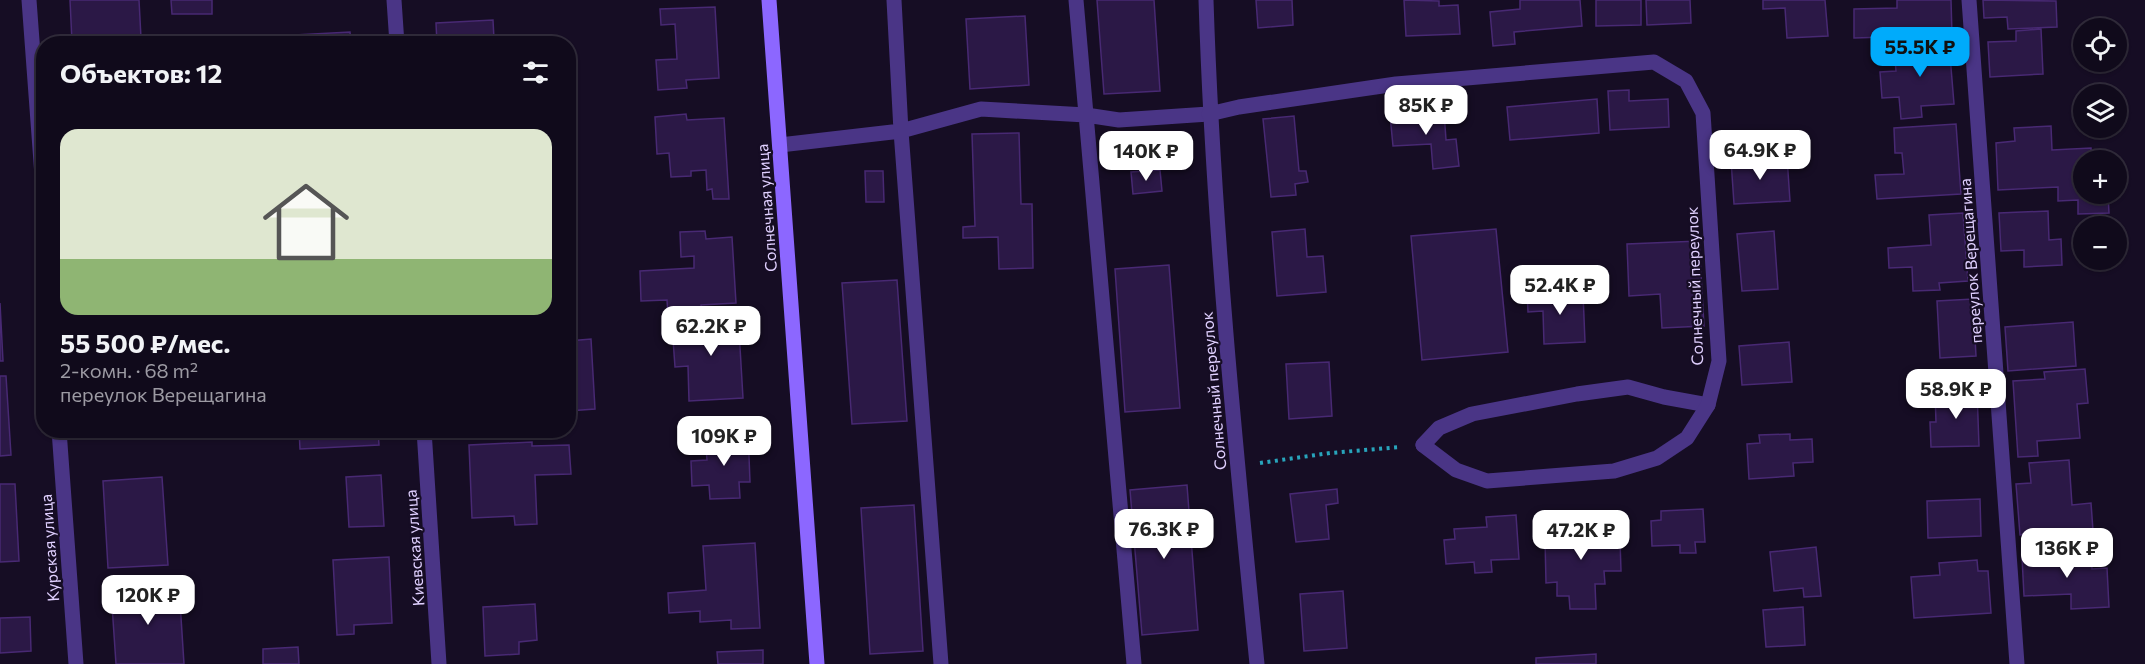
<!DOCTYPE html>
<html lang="ru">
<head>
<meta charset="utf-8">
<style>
	:root { --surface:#100a1b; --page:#1e1828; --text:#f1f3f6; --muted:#9c9aa3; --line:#302b3a; --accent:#00abfb }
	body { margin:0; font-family:Commissioner,sans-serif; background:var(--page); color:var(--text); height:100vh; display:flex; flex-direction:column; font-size:22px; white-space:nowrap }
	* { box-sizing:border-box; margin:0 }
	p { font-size:20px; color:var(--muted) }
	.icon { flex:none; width:33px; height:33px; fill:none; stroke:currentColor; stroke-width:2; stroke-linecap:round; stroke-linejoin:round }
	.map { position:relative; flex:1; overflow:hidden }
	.drawer { position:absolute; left:36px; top:36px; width:540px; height:402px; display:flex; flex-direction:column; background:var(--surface); border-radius:24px; box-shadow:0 2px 4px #0004,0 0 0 2px var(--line) }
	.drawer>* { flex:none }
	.tools { position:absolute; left:2073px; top:18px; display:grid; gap:12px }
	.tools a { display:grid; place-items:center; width:54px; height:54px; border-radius:50%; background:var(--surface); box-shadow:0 2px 4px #0004,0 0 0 2px var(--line); font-size:30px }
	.price { position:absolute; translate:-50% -51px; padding:0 14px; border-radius:12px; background:#fff; color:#222; font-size:20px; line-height:39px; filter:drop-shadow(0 2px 3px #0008) }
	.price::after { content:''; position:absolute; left:50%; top:36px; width:18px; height:14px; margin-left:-9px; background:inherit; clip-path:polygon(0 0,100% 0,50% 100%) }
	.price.on { background:var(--accent); color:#111 }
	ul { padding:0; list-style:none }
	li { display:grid; align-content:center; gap:12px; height:318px; padding:0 24px }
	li+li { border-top:2px solid var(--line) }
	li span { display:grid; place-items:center; height:186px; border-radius:18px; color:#555 }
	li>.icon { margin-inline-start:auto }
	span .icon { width:108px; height:108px; fill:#fffc; stroke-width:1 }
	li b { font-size:26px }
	h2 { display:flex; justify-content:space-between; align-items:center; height:72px; padding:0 24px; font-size:26px }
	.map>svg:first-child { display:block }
	.building { fill:#2b1846; stroke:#482973; stroke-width:1.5 }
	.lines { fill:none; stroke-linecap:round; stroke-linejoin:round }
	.path { stroke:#28a4bb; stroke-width:4; stroke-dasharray:3 4.5; stroke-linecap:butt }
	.service { stroke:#4a3586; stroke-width:15 }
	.minor { stroke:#4a3586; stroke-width:15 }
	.secondary { stroke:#8c67ff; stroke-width:15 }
	.labels { text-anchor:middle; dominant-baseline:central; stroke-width:4.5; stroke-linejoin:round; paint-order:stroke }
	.street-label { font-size:16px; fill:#e0d0ff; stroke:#160d24 }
</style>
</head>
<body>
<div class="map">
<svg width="2145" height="664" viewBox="0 0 2145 664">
	<rect width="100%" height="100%" fill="#160d24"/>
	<path class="building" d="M70,0H139L141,38L72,42Z
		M171,0H212V14H172Z
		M1097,0H1154L1160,91L1104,94Z
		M1256,0H1292L1293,25L1258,28Z
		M1404,0L1439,1V6L1458,5L1460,34L1406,36Z
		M1520,0H1580L1582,26L1514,32L1515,44L1493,46L1490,12L1520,9Z
		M1596,0H1641V25L1596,26Z
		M1646,0H1690L1691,23L1647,25Z
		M1763,0H1825L1828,36L1787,38L1785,8L1763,9Z
		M1897,0H1951L1952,35L1854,38V9L1897,8Z
		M1983,0L2056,1L2057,27L2008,29L2007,17L1984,18Z
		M715,7L719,78L686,80L687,88L658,90L656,60L677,59L675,24L661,25L660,9Z
		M1025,16L1029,85L970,89L966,19Z
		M493,20L494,39L480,40V44H437L436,23Z
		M2041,29L2043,74L1990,77L1988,42L2016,41V31Z
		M350,32L351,44H257V37Z
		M1949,43L1954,104L1921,106L1922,117L1901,119L1899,97L1882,98L1880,72L1896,71L1894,47Z
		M1629,90V101L1668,99L1669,127L1610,130L1608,91Z
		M1597,99L1599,133L1510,140L1507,107Z
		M1444,111L1446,140L1456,139L1459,166L1433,169L1431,144L1393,146L1390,115Z
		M686,114L687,120L724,118L729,199H713L712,189L707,190L706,170L691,171V176L671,177L669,153L657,154L655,117Z
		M1294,116L1299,171H1306L1308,182L1295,184L1296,195L1271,197L1263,119Z
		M1956,124L1961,194L1877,199L1875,175L1904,174L1902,153H1895L1894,128Z
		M2051,126L2052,150L2091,148L2092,160H2084V194H2108L2109,213L2078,214V200L2058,201V187L1998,190L1996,143L2015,141L2014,128Z
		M1019,133L1021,204H1032L1033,268L999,269L998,237L963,238V227L975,226L972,134Z
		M1787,157L1790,201L1734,204L1731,160Z
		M1160,170L1162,191L1133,194L1131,172Z
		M865,171H883L884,202H866Z
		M2048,211L2049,240L2061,239L2062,265L2024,267V250L2001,251L1999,213Z
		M1963,213L1968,281L1939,283L1940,290L1913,291L1912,267L1889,268L1888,248L1931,245L1929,215Z
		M1305,229L1307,257L1323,256L1326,292L1277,296L1272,232Z
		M1496,229L1508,352L1422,360L1411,236Z
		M705,231L706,239L732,237L736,303L701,305L702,313L668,315L667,300L641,301L640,271L694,268V256L681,257L680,232Z
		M1774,231L1778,289L1742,291L1737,234Z
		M1699,241L1704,326L1662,328L1660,294L1629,296L1627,244Z
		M1169,265L1180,408L1125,412L1115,269Z
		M897,280L907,421L852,424L842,283Z
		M1547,291L1548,295L1583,293L1585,342L1544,344L1543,311L1528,312L1527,292Z
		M1973,299L1976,356L1940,358L1937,301Z
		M0,303L3,361H0Z
		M738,313L743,398L689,401L688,366L675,367L672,325L707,323V315Z
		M2073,322L2076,366L2008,371L2005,327Z
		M591,339L595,409L568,411V341Z
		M1789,342L1792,382L1742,385L1739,346Z
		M1329,362L1332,416L1289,419L1286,364Z
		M2085,369L2088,403L2077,404L2080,438L2037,441L2038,456L2018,457L2013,381L2045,379L2044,372Z
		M0,376H6L11,455L0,456Z
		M1977,390L1979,446L1931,447L1930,422H1936L1935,392Z
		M99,430H159V434L99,436Z
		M299,430H378L379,445L300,449Z
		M748,431L750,482H739L740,498L710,499L709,485L692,486L691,461L707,460L706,447L725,446L724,432Z
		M1790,434V440L1812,439L1813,462L1793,463L1794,476L1749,479L1747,444L1760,443L1759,435Z
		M532,442V446L569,445L571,474L535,475L537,524L515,525L514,516L472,518L469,445Z
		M2069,460L2072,505L2091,503L2094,544L2055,547L2054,532L2020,535L2016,484L2031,483L2029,463Z
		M381,475L384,526L349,527L346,477Z
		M162,477L168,565L108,568L103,481Z
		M0,484H15L19,561L0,562Z
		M1187,485L1198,630L1142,635L1130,490Z
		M1337,489L1338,503L1326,505L1329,539L1296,542L1290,494Z
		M1980,499L1981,536L1928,538L1927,501Z
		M914,505L923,651L870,654L861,508Z
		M1703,509L1705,542H1695L1696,553H1680V545L1652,546L1651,521L1661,520V511Z
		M1516,515L1519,559L1491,560L1492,572L1475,573L1474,562L1446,564L1444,540L1455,539L1454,529L1487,527L1486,517Z
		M1600,517L1601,541L1620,540L1621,571H1604L1605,584H1595L1596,609H1570L1569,596H1557V582L1546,583L1545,539H1562L1561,518Z
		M755,543L760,628L731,629V620L700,622V611L669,613L668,593L706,590L703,546Z
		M1816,547L1821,596L1804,597L1803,588L1774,591L1770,552Z
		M2091,553L2092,569L2107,568L2109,607L2071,609V594L2024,596L2022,557Z
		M389,557L392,623L354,625V634L337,635L333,560Z
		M1977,560L1978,571H1988L1991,613L1914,618L1911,577L1940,575L1939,563Z
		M179,586L184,664H116L111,590Z
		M1343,591L1347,648L1304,651L1300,594Z
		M535,604L537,640L519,642V654L485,656L483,607Z
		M1803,607L1805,645L1766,647L1763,610Z
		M30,617L31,651L0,653V618Z
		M298,647L299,664H263V649Z
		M763,650V664H718L717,652Z
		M1596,654V664H1536V658Z"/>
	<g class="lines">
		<path class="path" d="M1260,463L1330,453L1401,447"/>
		<path class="service" d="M894,0L901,131L941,664
			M1076,0L1134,664
			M780,145L901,131L981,109L1086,115L1119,120L1209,114
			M1423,445L1439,428L1472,414L1577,394L1628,387L1664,397L1708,405"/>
		<path class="minor" d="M29,0L44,203
			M394,0L397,44
			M1206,0C1213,222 1235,443 1257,664
			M1969,0L2017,664
			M1209,114L1239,107L1396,84L1654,62L1686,81L1703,113L1719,361L1708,405L1687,438L1657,458L1614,471L1487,481L1456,470L1423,445
			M59,430L76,664
			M424,430L439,664"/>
		<path class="secondary" d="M769,0L817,664"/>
	</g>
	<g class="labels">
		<g class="street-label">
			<text transform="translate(766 208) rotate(-94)">Солнечная улица</text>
			<text transform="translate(1970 261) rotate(-94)">переулок Верещагина</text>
			<text transform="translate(1694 286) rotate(-92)">Солнечный переулок</text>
			<text transform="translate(1213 391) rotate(-95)">Солнечный переулок</text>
			<text transform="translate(49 548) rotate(-94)">Курская улица</text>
			<text transform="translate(414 548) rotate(-94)">Киевская улица</text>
		</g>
	</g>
</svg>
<div class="tools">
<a><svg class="icon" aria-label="locate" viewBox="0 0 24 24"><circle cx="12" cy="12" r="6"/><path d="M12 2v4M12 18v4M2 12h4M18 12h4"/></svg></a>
<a><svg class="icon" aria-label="layers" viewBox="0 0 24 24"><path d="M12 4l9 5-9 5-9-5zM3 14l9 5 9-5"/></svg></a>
<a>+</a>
<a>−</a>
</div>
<b class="price on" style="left:1920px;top:78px">55.5K ₽</b>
<b class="price" style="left:1426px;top:136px">85K ₽</b>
<b class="price" style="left:1760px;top:181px">64.9K ₽</b>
<b class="price" style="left:1146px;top:182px">140K ₽</b>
<b class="price" style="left:1560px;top:316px">52.4K ₽</b>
<b class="price" style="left:711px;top:357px">62.2K ₽</b>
<b class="price" style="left:1956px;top:420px">58.9K ₽</b>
<b class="price" style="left:724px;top:467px">109K ₽</b>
<b class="price" style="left:1164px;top:560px">76.3K ₽</b>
<b class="price" style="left:1581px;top:561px">47.2K ₽</b>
<b class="price" style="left:2067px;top:579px">136K ₽</b>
<b class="price" style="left:148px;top:626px">120K ₽</b>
<section class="drawer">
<h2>Объектов: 12<svg class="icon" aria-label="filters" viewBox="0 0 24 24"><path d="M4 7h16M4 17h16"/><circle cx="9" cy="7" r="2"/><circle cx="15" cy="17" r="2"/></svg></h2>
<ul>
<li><span style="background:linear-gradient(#dfe7d0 70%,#8fb573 0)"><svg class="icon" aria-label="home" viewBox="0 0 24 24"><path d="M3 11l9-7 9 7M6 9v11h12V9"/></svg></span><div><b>55 500 ₽/мес.</b><p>2-комн. · 68 m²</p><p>переулок Верещагина</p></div></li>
</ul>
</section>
</div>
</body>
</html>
